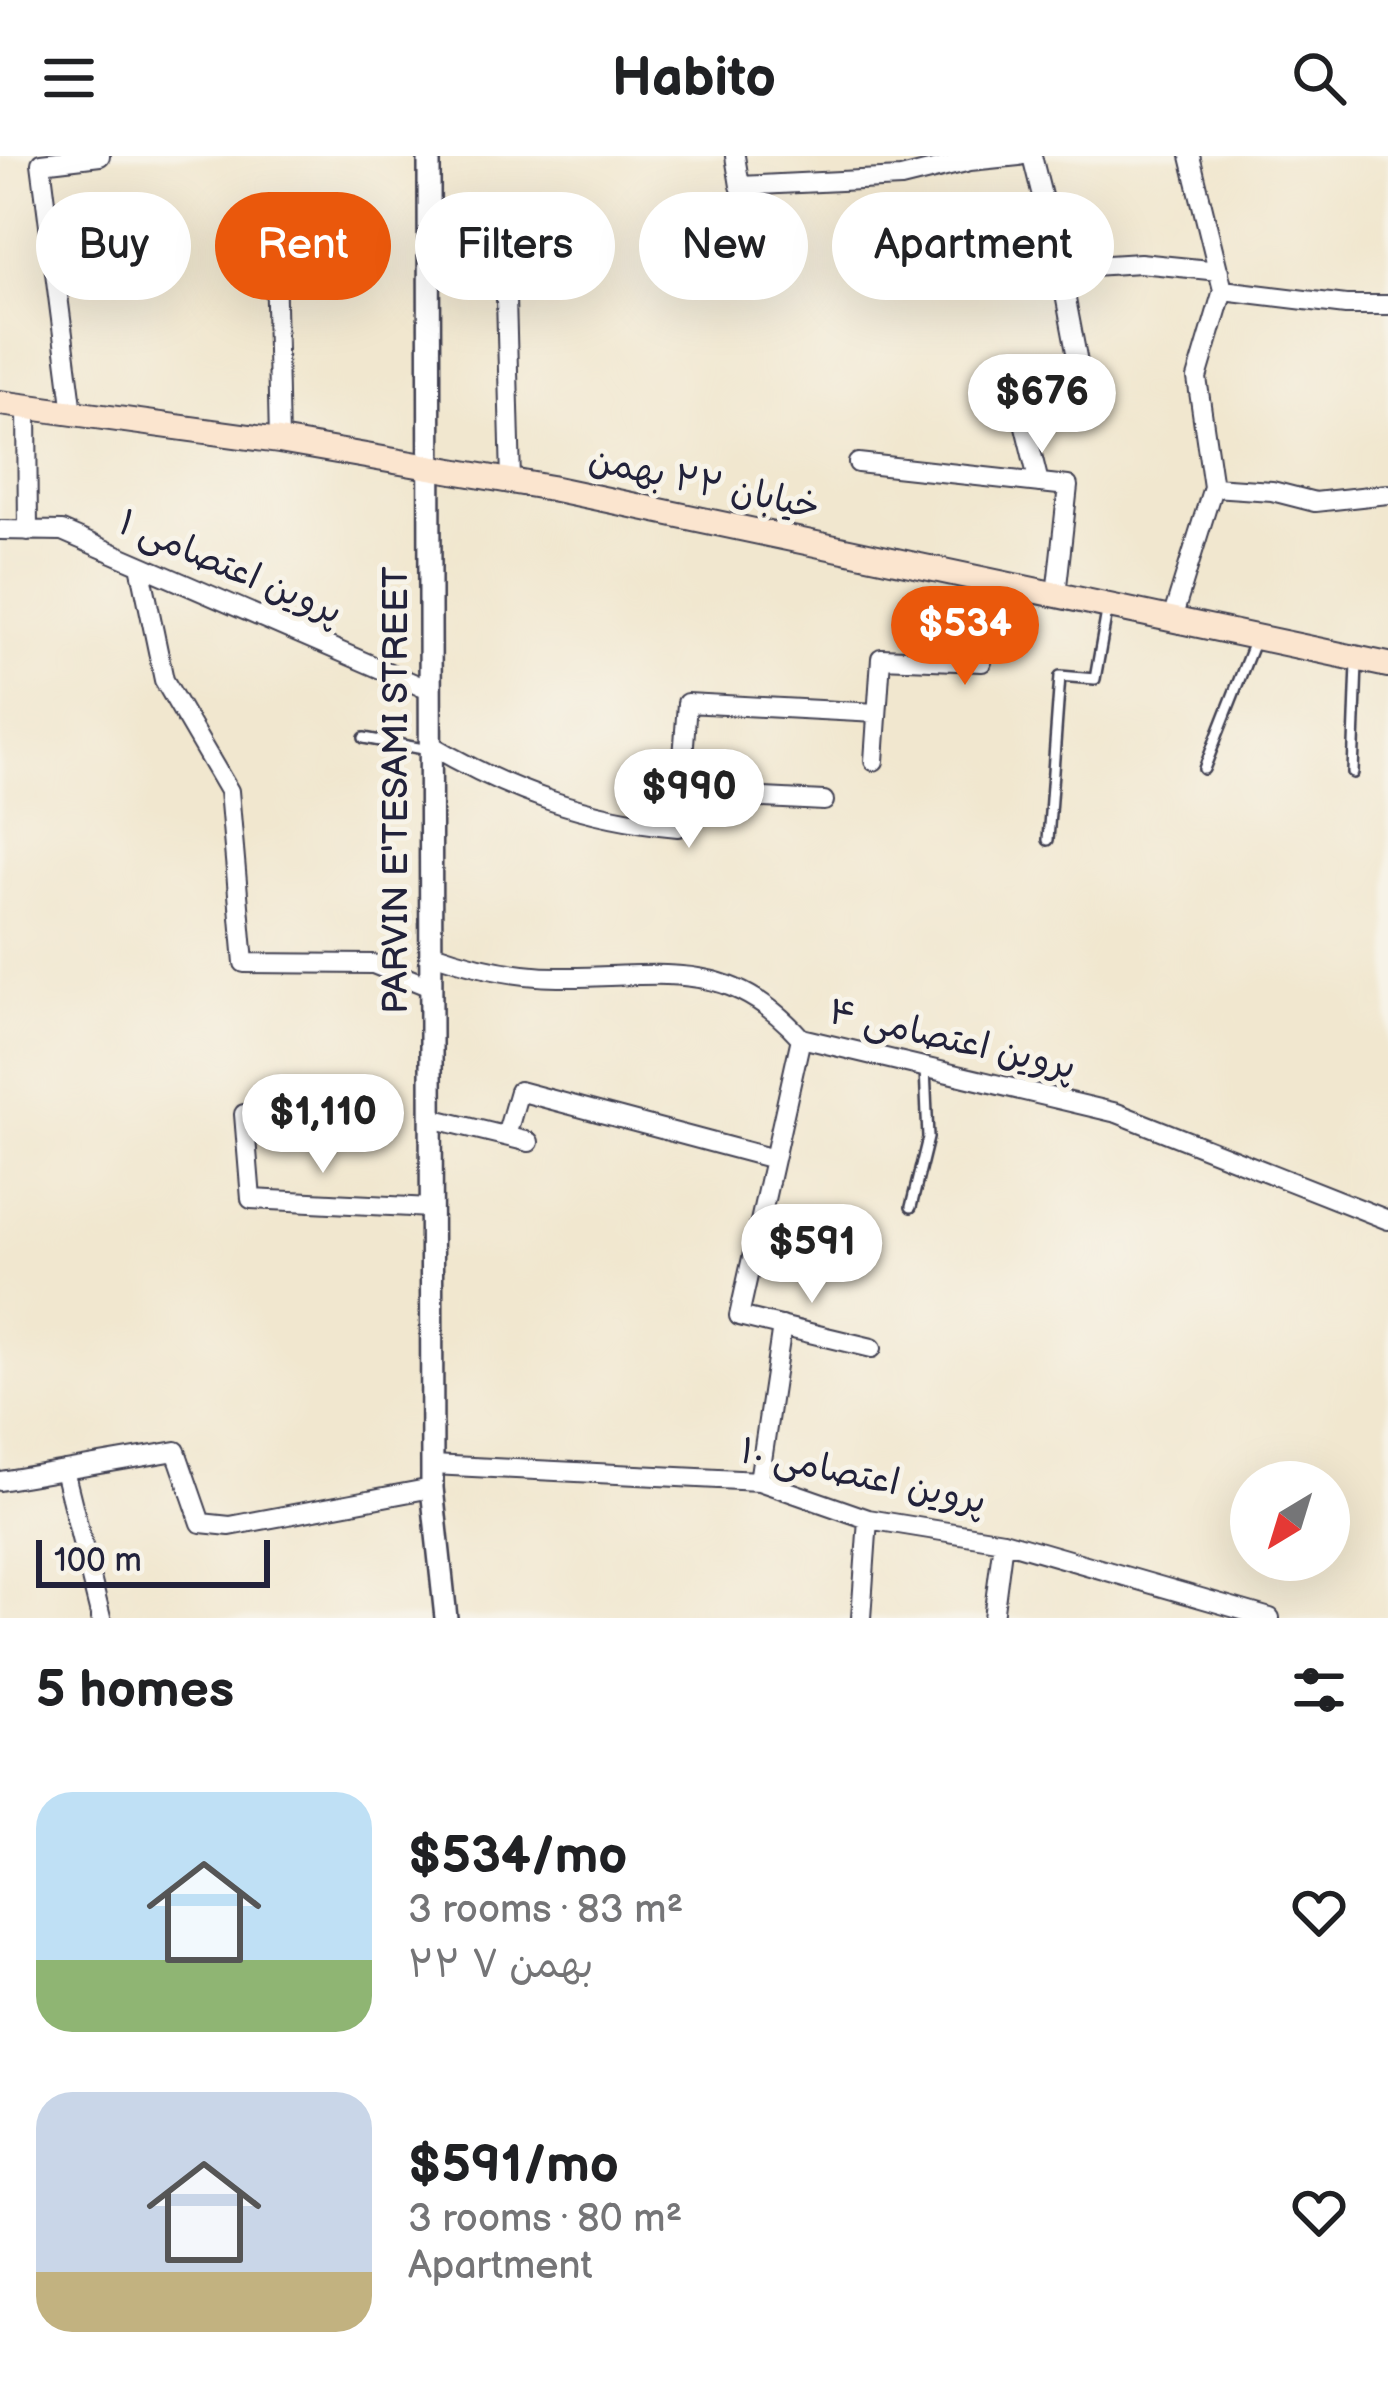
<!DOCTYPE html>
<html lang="en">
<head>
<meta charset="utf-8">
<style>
	:root { --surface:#fff; --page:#f6f6f6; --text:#202124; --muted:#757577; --accent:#ea580c }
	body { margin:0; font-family:"Balsamiq Sans","Playpen Sans Arabic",sans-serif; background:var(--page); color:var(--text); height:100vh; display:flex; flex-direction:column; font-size:45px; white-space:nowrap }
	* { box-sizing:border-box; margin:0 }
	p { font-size:39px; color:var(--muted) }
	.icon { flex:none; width:66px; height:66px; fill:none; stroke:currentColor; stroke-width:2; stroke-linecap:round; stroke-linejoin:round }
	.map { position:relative; height:1462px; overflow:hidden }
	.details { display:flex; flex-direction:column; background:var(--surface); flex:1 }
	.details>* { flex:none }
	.guide { position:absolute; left:36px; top:36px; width:1317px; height:108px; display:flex; gap:24px }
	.needle { width:78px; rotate:218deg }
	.fabs { position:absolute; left:1230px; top:1305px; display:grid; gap:24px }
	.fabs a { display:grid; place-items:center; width:120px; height:120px; border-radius:50%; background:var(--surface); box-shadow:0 12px 48px #0002; font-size:60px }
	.scale { position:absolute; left:36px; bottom:30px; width:234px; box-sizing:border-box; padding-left:12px; border:6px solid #22223b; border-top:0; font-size:33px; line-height:42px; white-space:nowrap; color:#22223b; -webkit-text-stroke:9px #f7f3e8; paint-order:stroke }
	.price { position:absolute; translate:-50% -102px; padding:0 27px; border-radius:42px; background:#fff; color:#222; font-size:39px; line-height:78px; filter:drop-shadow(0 3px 6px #0008) }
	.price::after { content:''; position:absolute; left:50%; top:72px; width:36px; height:27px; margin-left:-18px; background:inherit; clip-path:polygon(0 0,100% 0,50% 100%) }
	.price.on { background:var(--accent); color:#fff }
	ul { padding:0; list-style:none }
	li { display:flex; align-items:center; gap:36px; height:300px; padding:0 36px }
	li span { display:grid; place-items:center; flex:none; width:336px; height:240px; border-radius:36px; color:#555 }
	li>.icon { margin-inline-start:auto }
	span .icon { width:144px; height:144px; fill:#fffc; stroke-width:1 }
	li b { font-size:51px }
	h2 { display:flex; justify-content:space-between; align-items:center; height:144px; padding:0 36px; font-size:51px }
	.chip { padding:0 42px; border-radius:54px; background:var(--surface); box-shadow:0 12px 48px #0002; font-size:42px; line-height:108px }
	.chip.on { background:var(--accent); color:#fff }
	header { display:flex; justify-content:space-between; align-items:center; height:156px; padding:0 36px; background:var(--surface); font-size:54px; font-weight:800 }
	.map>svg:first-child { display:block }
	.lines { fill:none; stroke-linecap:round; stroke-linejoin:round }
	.service-casing { stroke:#414051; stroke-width:14 }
	.minor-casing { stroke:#414051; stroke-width:22 }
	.tertiary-casing { stroke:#414051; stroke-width:26 }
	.secondary-casing { stroke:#414051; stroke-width:28 }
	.service { stroke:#fff; stroke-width:9 }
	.minor { stroke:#fff; stroke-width:18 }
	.tertiary { stroke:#fff; stroke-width:21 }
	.secondary { stroke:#fbe5cf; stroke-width:24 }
	.labels { text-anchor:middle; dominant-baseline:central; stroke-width:10; stroke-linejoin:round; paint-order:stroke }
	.street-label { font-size:36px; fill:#22223b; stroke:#f7f3e8 }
</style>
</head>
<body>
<header><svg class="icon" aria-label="menu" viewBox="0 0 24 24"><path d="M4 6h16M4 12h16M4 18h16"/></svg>Habito<svg class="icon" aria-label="search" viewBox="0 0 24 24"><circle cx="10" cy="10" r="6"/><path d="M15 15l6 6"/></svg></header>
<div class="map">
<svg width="1388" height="1462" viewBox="0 0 1388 1462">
	<rect width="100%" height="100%" fill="#f7f3e8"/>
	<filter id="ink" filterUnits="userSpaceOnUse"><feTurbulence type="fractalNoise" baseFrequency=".00833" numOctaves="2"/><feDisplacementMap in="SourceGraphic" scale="24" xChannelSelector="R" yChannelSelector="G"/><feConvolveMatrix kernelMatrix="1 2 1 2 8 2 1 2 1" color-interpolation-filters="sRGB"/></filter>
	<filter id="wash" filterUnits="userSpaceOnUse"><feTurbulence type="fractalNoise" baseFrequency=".004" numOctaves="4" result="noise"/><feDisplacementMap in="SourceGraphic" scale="48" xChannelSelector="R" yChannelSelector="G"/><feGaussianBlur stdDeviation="2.7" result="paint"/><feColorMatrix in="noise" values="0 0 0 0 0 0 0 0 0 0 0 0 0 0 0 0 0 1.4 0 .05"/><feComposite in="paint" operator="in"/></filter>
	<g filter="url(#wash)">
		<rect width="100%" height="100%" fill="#f1e7cf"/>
	</g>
	<g filter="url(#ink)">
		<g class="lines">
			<g class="service-casing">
				<path id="service" d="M364,582L429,594
					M1204,613L1254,486
					M1353,617L1357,507
					M1048,684L1060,520L1095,523L1108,450
					M911,1051L928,982L925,912"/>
			</g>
			<g class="minor-casing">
				<path id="minor" d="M735,0L740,30L901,22L970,5L1019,0
					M1032,0L1060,112L1084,238L1022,258L1039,327
					M274,58L279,285
					M504,69L511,324
					M1060,112L1140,107L1219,115
					M1223,134L1346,149H1388
					M27,251L28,375
					M73,257L41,7L100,0
					M858,307L1068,330L1056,439
					M1213,331L1272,335L1315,346L1388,338
					M0,374L62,375L429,534
					M140,409L164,524L229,635L244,807L373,808L430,831
					M1172,463L1213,331L1197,222L1223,134L1190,0
					M429,588C508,635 587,663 678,671L687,547L877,557
					M874,605L881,502L982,506L994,427
					M681,638L824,645
					M430,796C472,811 514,821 558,821C657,823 725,797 801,882L1117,957L1388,1064
					M801,882L739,1160L872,1192
					M244,958L251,1043L431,1052
					M431,962L529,986
					M506,980L519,935L774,1003
					M432,1309L759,1325L868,1363L1003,1385L1270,1462
					M64,1314L101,1462
					M0,1325L176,1295L201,1367L230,1370L432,1332
					M759,1325L782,1170
					M861,1462L868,1363
					M993,1462L1003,1385"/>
			</g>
			<g class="tertiary-casing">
				<path id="tertiary" d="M429,0L432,1332L446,1462"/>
			</g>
			<g class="secondary-casing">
				<path id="secondary" d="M0,247L279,285L551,332L1388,509"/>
			</g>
			<use href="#service" class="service"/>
			<use href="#minor" class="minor"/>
			<use href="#tertiary" class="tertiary"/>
			<use href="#secondary" class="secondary"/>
		</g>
	</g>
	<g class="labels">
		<g class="street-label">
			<text transform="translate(704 328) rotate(12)">خیابان ۲۲ بهمن</text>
			<text transform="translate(230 412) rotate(23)">پروین اعتصامی ۱</text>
			<text transform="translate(396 634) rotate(-90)">PARVIN E'TESAMI STREET</text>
			<text transform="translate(952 884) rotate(13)">پروین اعتصامی ۴</text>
			<text transform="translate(863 1321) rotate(12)">پروین اعتصامی ۱۰</text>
		</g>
	</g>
</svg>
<div class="fabs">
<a><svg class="needle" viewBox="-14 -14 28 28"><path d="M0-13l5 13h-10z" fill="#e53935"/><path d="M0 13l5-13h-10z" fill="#757577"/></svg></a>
</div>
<div class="scale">100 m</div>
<b class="price" style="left:1042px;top:300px">$676</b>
<b class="price on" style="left:965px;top:532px">$534</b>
<b class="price" style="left:689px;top:695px">$990</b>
<b class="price" style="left:323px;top:1020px">$1,110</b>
<b class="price" style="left:812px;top:1150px">$591</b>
<div class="guide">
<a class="chip">Buy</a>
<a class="chip on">Rent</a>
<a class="chip">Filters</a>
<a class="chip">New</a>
<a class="chip">Apartment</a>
</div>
</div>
<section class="details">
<h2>5 homes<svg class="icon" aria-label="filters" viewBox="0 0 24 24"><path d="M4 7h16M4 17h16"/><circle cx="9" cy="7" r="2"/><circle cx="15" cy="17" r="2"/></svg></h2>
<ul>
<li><span style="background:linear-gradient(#bfe0f5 70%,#8fb573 0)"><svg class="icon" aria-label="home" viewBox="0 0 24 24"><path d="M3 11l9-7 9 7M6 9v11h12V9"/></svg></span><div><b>$534/mo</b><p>3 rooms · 83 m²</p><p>۲۲ بهمن ۷</p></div><svg class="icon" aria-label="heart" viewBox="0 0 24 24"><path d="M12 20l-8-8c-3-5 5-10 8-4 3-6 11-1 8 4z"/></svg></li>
<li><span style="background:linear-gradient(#c9d6e8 75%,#c2b280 0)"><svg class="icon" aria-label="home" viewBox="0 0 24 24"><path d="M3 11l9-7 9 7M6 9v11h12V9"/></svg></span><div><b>$591/mo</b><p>3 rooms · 80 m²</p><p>Apartment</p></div><svg class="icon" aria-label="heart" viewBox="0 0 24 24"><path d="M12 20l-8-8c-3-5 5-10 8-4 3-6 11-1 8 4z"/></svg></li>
</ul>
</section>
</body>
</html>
